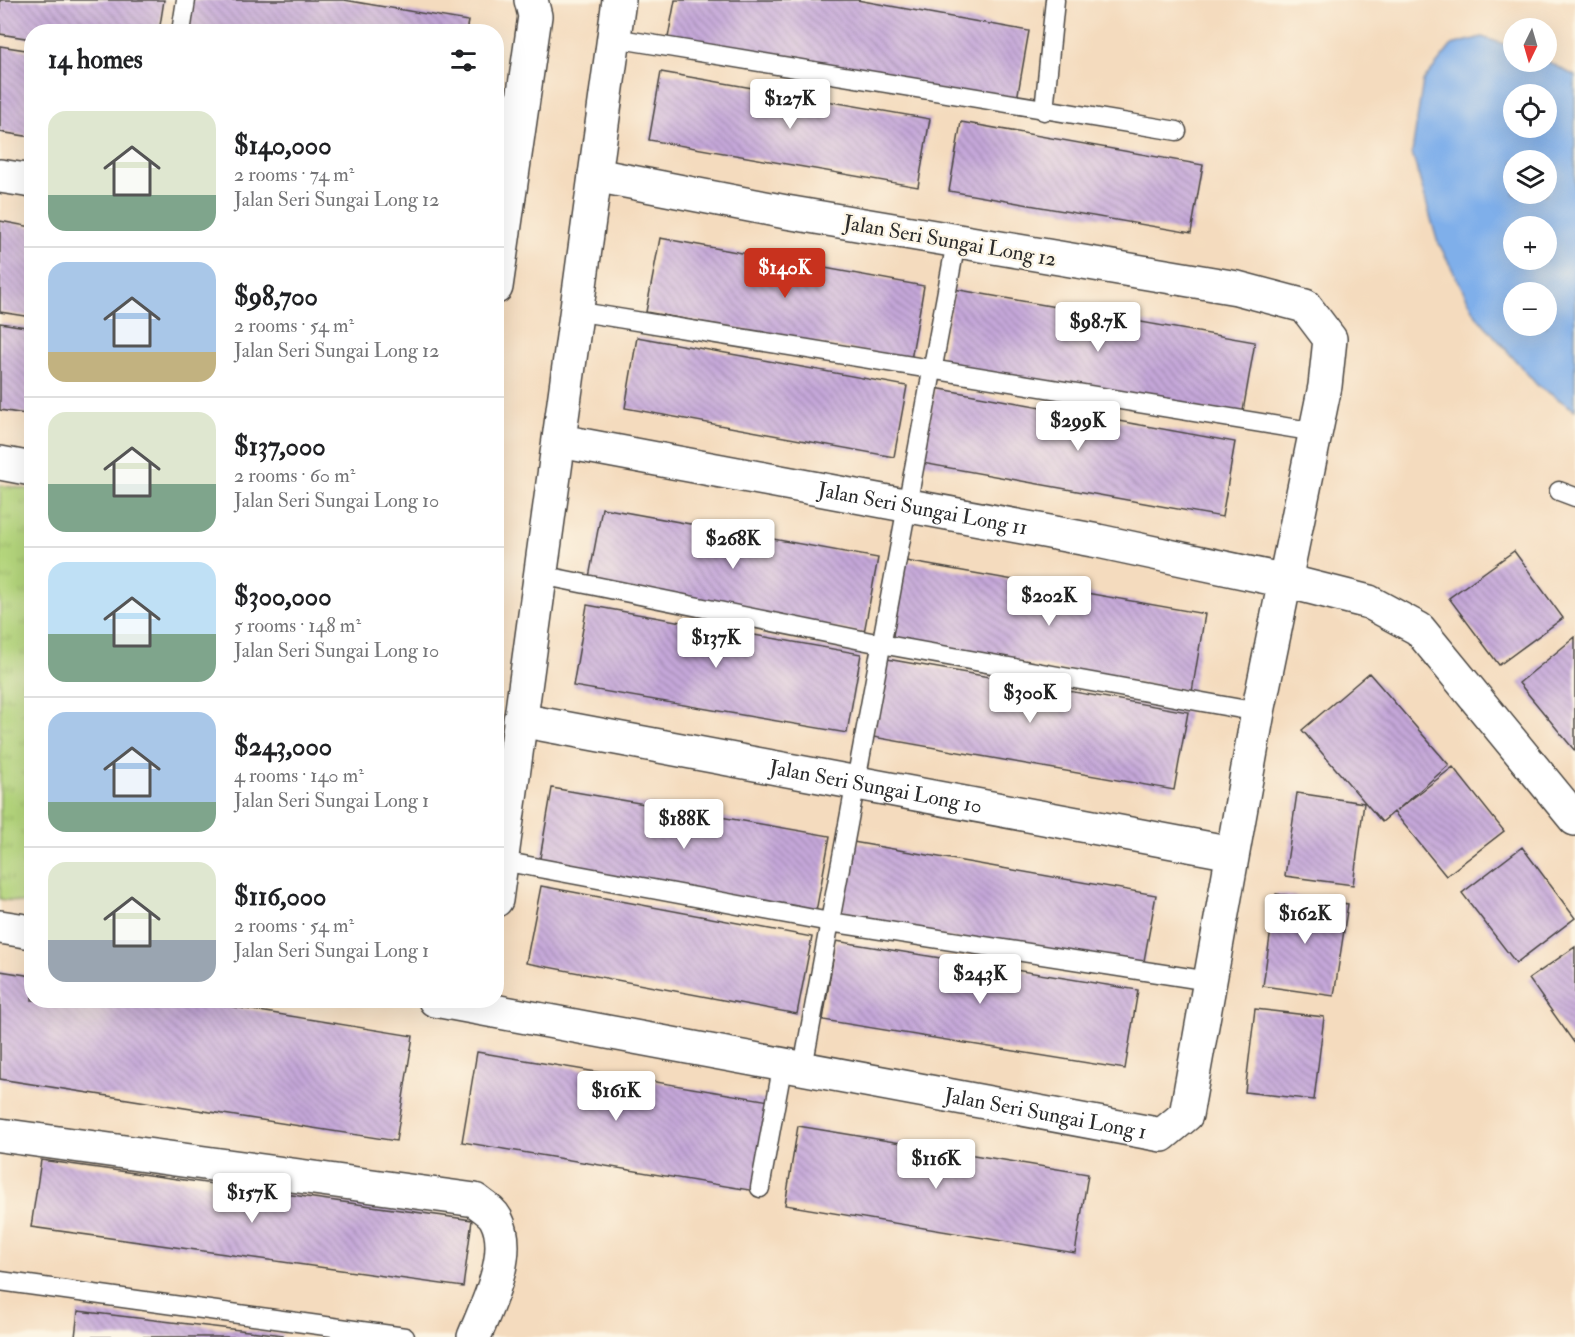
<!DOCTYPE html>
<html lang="en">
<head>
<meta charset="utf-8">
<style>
	:root { --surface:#fff; --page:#f6f6f6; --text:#202124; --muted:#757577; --line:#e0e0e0; --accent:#c8321e }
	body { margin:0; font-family:"IM FELL Double Pica",serif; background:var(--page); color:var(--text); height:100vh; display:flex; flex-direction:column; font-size:22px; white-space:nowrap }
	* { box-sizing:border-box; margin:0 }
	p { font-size:20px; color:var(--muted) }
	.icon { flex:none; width:33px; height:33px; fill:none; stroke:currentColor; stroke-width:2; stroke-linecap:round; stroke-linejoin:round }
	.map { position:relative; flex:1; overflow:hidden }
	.panel { position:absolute; left:24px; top:24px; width:480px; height:984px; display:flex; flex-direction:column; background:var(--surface); border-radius:24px; box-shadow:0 6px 24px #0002 }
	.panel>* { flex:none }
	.needle { width:39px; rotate:185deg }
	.controls { position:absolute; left:1503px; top:18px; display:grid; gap:12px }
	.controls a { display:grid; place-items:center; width:54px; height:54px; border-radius:50%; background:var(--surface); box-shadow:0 6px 24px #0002; font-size:30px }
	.price { position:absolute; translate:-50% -51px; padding:0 14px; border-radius:6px; background:#fff; color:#222; font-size:20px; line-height:39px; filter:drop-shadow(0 2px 3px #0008) }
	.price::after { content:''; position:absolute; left:50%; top:36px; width:18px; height:14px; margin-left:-9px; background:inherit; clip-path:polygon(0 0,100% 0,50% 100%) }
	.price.on { background:var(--accent); color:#fff }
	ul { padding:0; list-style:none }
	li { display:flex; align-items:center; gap:18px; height:150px; padding:0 24px }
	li+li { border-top:2px solid var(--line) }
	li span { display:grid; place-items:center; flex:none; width:168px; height:120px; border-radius:18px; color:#555 }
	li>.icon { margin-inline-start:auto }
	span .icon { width:72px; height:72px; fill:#fffc; stroke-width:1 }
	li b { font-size:26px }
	h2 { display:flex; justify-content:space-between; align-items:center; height:72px; padding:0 24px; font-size:26px }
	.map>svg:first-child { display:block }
	.park { fill:url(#park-tufts); stroke:#708054; stroke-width:1.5 }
	.water { fill:#7fafea; stroke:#556d8a; stroke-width:1.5; fill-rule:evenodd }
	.building { fill:url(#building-back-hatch) }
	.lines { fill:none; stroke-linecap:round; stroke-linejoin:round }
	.service-casing { stroke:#494541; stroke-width:21 }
	.minor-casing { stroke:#494541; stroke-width:36 }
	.service { stroke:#fff; stroke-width:18 }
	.minor { stroke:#fff; stroke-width:33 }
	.labels { text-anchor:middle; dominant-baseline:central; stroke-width:4.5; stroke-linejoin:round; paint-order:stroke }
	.street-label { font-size:21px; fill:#2b2b2b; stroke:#fcf5e5 }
</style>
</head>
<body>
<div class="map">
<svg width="1575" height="1337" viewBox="0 0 1575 1337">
	<defs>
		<pattern id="park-tufts" width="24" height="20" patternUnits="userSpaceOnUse" patternTransform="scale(1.5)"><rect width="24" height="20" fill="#b4d57c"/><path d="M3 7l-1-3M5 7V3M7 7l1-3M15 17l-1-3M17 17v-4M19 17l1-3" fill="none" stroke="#9bb76b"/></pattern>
		<pattern id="building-back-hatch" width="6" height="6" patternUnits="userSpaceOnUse" patternTransform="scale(1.5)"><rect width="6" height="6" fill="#c5a7d9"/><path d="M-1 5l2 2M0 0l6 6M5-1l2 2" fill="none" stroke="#a088b0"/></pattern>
	</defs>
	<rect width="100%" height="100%" fill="#fcf5e5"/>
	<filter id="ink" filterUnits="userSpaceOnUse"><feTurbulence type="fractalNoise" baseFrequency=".0167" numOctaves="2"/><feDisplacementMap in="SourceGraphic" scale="12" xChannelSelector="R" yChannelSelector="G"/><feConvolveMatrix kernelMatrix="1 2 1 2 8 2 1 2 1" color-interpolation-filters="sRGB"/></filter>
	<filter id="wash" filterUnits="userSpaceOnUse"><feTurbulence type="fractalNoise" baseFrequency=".008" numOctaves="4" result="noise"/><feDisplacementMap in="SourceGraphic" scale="24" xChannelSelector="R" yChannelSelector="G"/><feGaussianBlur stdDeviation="1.35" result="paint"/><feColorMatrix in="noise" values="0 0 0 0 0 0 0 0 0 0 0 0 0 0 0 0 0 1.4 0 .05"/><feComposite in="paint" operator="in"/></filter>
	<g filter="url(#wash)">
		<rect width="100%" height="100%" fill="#f4dbbe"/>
		<path class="park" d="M0,485L31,490V904L0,899Z"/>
		<path class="water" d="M1482,37L1513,47L1514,62L1547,61L1575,76V410L1537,385L1476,315L1437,240L1412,153L1423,81L1452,45ZM1514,94H1546V128H1514ZM1514,160H1546V194H1514ZM1514,226H1546V260H1514ZM1514,292H1546V326H1514Z"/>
		<g id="blocks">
			<path class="building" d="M0,0H164L159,32H32V39L0,34Z
				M188,0H344L468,21L466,32H183Z
				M675,0H857L1029,31L1016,105L667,43Z
				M0,46L32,51V137L0,132Z
				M661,72L930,119L918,187L649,140Z
				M961,122L1203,165L1191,233L949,191Z
				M0,221L32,227V317L0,312Z
				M660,238L924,286L911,360L646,312Z
				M954,289L1255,342L1242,417L941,364Z
				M0,323L32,328V415L0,410Z
				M637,337L907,386L894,457L625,408Z
				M935,388L1235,442L1222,517L922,463Z
				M602,508L878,558L864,633L588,583Z
				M1514,551L1563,618L1499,665L1449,598Z
				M906,561L1205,614L1192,692L892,639Z
				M587,605L861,654L847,733L573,686Z
				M1575,637V751L1519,683Z
				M887,659L1188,712L1174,790L873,737Z
				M1369,673L1449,765L1396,811L1453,767L1504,831L1446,876L1394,812L1382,822L1302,730Z
				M552,788L830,836L816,912L539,864Z
				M1297,793L1364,803L1353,885L1285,876Z
				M853,842L1156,895L1142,972L840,918Z
				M1522,847L1575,918L1516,963L1462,893Z
				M541,886L812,937L797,1014L526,963Z
				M1276,894L1348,904L1334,996L1263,986Z
				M836,941L1138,990L1125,1069L823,1020Z
				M1575,947V1044L1529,979Z
				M0,971L32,976V1000H191L413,1036L396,1141L0,1079Z
				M1255,1009L1324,1017L1314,1100L1245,1092Z
				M477,1052L770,1101L755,1191L462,1142Z
				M798,1126L1088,1174L1075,1253L785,1205Z
				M41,1160L472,1220L463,1287L31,1227Z
				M78,1311L283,1335V1337H75Z"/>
		</g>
	</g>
	<g filter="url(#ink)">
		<use href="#blocks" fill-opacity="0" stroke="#494541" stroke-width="1.5"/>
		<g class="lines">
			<g class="service-casing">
				<path id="service" d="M181,32L186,0
					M614,38L1177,131
					M1044,111L1055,0
					M496,118L520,122
					M575,311L1316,432
					M1559,491L1575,497
					M541,575L881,644L1258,712
					M502,861L830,922L1209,981
					M803,1067L956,242
					M760,1188L783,1063
					M0,1281L405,1337"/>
			</g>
			<g class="minor-casing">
				<g id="minor">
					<path d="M0,176L32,181"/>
					<path d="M496,287L535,16L531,0"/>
					<path id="s1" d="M560,441L1098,541L1286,581L1369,602L1419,629L1575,819"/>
					<path d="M0,463L32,469"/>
					<path id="s2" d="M520,720L1232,853"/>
					<path d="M496,900L619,0"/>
					<path d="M0,927L32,932"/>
					<path id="s3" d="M435,1000L1162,1135L1186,1115L1258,712L1325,386L1330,339L1305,306L1237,288L786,212L595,175"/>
					<path d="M0,1135L475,1200C482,1206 492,1211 496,1219C514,1253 487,1305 474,1337"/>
				</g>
			</g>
			<use href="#service" class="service"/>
			<use href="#minor" class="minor"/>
		</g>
	</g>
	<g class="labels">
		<g class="street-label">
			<text transform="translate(950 241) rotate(10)">Jalan Seri Sungai Long 12</text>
			<text stroke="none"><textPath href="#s1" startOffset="369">Jalan Seri Sungai Long 11</textPath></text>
			<text stroke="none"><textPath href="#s2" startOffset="362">Jalan Seri Sungai Long 10</textPath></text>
			<text stroke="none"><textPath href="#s3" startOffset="621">Jalan Seri Sungai Long 1</textPath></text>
		</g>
	</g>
</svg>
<div class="controls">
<a><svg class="needle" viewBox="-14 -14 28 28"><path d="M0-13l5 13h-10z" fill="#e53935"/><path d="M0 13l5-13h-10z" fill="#757577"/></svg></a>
<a><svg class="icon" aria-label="locate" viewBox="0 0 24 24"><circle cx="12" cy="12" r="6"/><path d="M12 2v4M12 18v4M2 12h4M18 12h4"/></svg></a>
<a><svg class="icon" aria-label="layers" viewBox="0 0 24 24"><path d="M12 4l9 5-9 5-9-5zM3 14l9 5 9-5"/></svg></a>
<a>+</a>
<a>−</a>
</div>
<b class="price" style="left:790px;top:130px">$127K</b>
<b class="price on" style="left:785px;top:299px">$140K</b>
<b class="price" style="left:1098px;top:353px">$98.7K</b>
<b class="price" style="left:1078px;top:452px">$299K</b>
<b class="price" style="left:733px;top:570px">$268K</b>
<b class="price" style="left:1049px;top:627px">$202K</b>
<b class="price" style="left:716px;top:669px">$137K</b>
<b class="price" style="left:1030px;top:724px">$300K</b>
<b class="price" style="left:684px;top:850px">$188K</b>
<b class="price" style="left:1305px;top:945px">$162K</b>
<b class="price" style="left:980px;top:1005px">$243K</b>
<b class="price" style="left:616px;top:1122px">$161K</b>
<b class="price" style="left:936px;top:1190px">$116K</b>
<b class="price" style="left:252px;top:1224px">$157K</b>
<section class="panel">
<h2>14 homes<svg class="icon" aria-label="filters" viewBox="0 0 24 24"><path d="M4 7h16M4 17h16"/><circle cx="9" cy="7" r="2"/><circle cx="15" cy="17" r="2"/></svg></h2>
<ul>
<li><span style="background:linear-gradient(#dfe7d0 70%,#7fa58c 0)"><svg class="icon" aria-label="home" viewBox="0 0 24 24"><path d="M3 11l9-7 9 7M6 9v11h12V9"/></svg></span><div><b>$140,000</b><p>2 rooms · 74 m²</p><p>Jalan Seri Sungai Long 12</p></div></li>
<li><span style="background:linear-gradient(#a9c7e8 75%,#c2b280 0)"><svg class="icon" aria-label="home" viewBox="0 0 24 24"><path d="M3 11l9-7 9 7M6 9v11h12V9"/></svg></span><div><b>$98,700</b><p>2 rooms · 54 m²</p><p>Jalan Seri Sungai Long 12</p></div></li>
<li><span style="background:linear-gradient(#dfe7d0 60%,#7fa58c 0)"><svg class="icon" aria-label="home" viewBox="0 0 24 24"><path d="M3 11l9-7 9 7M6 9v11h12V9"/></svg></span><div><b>$137,000</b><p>2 rooms · 60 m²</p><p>Jalan Seri Sungai Long 10</p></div></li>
<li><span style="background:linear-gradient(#bfe0f5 60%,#7fa58c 0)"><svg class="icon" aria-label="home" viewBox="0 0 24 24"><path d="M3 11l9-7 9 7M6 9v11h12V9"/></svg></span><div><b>$300,000</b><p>5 rooms · 148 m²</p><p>Jalan Seri Sungai Long 10</p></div></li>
<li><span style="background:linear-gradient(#a9c7e8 75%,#7fa58c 0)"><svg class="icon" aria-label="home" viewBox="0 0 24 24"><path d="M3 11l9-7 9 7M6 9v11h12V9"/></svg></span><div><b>$243,000</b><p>4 rooms · 140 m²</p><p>Jalan Seri Sungai Long 1</p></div></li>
<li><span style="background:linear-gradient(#dfe7d0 65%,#9aa5b1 0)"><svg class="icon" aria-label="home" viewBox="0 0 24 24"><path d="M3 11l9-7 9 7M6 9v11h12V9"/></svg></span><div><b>$116,000</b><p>2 rooms · 54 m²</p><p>Jalan Seri Sungai Long 1</p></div></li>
</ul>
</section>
</div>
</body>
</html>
